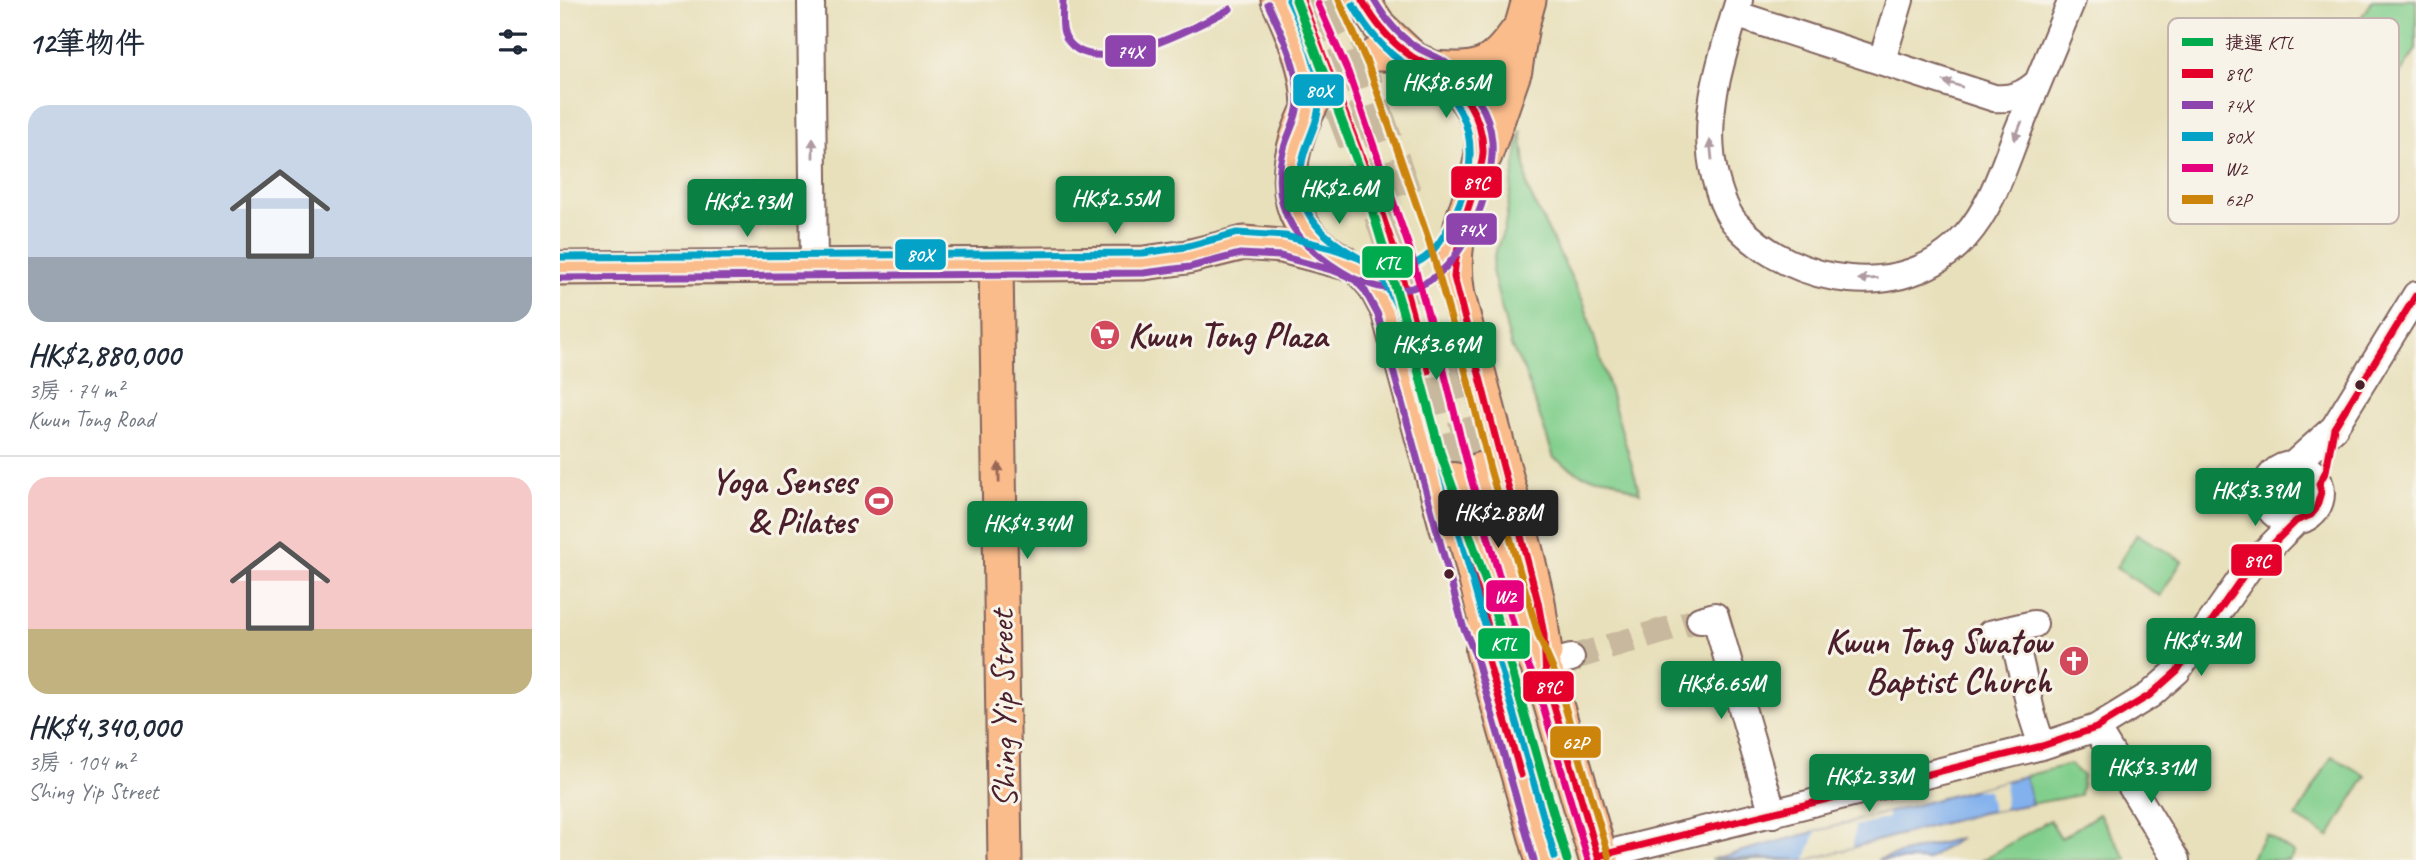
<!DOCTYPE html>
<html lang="zh-TW">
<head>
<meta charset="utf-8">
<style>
	:root { --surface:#fff; --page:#f6f6f7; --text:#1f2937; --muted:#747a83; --line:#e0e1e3; --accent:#0b8043 }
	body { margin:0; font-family:Caveat,"LXGW WenKai TC",sans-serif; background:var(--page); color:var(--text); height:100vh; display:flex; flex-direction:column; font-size:26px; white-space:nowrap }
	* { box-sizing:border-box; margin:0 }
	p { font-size:23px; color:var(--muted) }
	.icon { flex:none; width:38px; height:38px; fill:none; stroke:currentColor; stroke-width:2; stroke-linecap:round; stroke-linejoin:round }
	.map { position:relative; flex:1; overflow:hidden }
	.panel { display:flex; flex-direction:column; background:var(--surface); width:560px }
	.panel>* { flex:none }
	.price { position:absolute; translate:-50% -60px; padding:0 16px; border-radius:7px; background:var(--accent); color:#fff; font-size:23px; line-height:46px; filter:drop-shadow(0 2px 4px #0008) }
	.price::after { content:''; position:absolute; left:50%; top:42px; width:21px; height:16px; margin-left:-10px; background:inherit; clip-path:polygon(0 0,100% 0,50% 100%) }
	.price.selected { background:#222; color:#fff }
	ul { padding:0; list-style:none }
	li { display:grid; align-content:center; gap:14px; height:371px; padding:0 28px }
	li+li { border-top:2px solid var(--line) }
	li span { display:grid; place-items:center; height:217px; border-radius:21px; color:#555 }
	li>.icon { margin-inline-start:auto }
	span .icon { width:126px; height:126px; fill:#fffc; stroke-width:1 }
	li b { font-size:30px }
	h2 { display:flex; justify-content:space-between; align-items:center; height:84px; padding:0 28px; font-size:30px }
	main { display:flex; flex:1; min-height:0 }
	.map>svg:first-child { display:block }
	.green { fill:#82cf8d; stroke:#66775c; stroke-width:2 }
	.water { fill:#82b1ed; stroke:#66688c; stroke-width:2 }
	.pier { fill:#e8e0bb }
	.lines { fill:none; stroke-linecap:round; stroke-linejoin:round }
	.minor-tunnel { stroke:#c8b99e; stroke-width:26; stroke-dasharray:26 13; stroke-linecap:butt }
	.major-tunnel { stroke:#c8b99e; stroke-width:33; stroke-dasharray:33 17; stroke-linecap:butt }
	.highway-tunnel { stroke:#c8b99e; stroke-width:38; stroke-dasharray:38 19; stroke-linecap:butt }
	.minor-casing { stroke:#81635d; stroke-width:30 }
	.major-casing { stroke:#81635d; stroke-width:37 }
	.highway-casing { stroke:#81635d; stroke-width:42 }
	.minor { stroke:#fff; stroke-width:26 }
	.major { stroke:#fabc8b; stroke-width:33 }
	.highway { stroke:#fabc8b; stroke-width:38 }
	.bus-1-casing { stroke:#f7f3e8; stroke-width:12 }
	.bus-2-casing { stroke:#f7f3e8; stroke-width:12 }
	.bus-3-casing { stroke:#f7f3e8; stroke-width:12 }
	.bus-4-casing { stroke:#f7f3e8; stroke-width:12 }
	.bus-5-casing { stroke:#f7f3e8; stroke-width:12 }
	.bus-1 { stroke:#e4002b; stroke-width:7 }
	.bus-2 { stroke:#8e44ad; stroke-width:7 }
	.bus-3 { stroke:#04a2c6; stroke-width:7 }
	.bus-4 { stroke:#e5007d; stroke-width:7 }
	.bus-5 { stroke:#cc840b; stroke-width:7 }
	.metro-1-casing { stroke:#f7f3e8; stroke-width:14 }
	.metro-1 { stroke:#00ab4e; stroke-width:9 }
	.oneway { fill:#ae9aa0 }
	.oneway2 { fill:#996656 }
	.bus-dot { fill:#4a1f2b; stroke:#f7f3e8; stroke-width:2.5 }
	.labels { text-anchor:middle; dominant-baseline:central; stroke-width:6; stroke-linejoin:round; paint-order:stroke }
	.poi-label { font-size:35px; font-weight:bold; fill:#4a1f2b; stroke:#f7f3e8; text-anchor:end }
	.street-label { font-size:35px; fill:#4a1f2b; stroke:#f7f3e8 }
	.key { fill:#f7f3e8; stroke:#c3b3af; stroke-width:2 }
	.key-label { font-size:19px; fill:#4a1f2b }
	.line-badge { stroke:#f7f3e8; stroke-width:2.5 }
	.badge-label { font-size:19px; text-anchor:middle; font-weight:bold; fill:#fff }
</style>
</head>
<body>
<main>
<section class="panel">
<h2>12筆物件<svg class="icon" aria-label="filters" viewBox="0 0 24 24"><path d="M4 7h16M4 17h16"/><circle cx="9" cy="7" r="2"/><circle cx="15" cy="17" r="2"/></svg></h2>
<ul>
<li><span style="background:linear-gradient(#c9d6e8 70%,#9aa5b1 0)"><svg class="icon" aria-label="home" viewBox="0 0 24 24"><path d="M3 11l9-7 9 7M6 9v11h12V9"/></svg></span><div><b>HK$2,880,000</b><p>3房 · 74 m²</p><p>Kwun Tong Road</p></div></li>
<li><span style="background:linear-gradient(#f6c9c9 70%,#c2b280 0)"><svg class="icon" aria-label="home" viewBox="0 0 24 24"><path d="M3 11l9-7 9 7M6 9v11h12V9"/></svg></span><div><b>HK$4,340,000</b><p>3房 · 104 m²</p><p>Shing Yip Street</p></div></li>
</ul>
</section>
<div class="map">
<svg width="1856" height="860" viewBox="0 0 1856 860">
	<rect width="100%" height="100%" fill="#f7f3e8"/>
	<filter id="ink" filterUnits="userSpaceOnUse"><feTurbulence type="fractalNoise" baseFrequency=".0143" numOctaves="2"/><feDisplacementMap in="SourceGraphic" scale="14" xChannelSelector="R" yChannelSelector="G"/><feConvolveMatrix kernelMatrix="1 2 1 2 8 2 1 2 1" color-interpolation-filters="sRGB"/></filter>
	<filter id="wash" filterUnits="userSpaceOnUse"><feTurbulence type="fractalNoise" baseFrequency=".00686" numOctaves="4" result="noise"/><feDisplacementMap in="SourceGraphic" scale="28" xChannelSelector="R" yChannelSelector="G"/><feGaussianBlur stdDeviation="1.57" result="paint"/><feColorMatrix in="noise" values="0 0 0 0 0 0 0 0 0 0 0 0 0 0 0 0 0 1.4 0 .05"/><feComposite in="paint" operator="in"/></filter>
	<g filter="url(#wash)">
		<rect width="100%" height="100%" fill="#e8e0bb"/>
		<path class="green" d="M1812,0H1856V49L1827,94L1775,60Z
			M961,129L968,190L1024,303L1080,493L1051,479L1022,475L994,458L964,370L951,346L932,271L935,252L944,231Z
			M1709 493a24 24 0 1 1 48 0a24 24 0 1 1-48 0Z
			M1577,534L1622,561L1600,596L1556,568Z
			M1772,756L1806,776L1769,837L1736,817Z
			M1510,764L1523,776L1520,795L1421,813L1245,860H1150Z
			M1539,814L1567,860H1422L1490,820L1501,838Z
			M1706,834L1734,853L1729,860H1689Z"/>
		<path class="water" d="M1465,776L1472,804L1421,813L1245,860L1156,858Z
			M1400,838L1367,860H1317Z"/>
		<path class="pier" d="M1446,781L1444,809L1432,811L1428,790H1412Z
			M1328,813V818L1295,826L1293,847L1245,860L1256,832Z"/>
	</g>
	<g filter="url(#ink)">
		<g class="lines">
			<path class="minor-tunnel" d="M1011,658L1140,620"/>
			<path class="major-tunnel" d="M759,91C775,73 792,57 817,54
				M825,279C863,280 875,269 895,238"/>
			<path class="highway-tunnel" d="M742,0C774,84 809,168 836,255C860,329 876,406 894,482
				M768,0L798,68L846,204
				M893,362L920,472"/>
			<g class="minor-casing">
				<path id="minor" d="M251,0L254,265
					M1179,0C1162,58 1140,116 1155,177C1159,192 1165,213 1177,225C1233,286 1345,304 1405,237C1431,208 1443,169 1457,133C1475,89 1494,44 1512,0
					M1175,14L1434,98C1452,100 1465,94 1478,82
					M1322,60L1340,0
					M1733,465L1774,428L1856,295
					M1705 493a28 28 0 1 1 56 0a28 28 0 1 1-56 0Z
					M1140,620L1155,616L1213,814
					M1452,629L1472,715L1482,746
					M1430,634L1474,624
					M985,665L1011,658
					M1536,728L1616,860
					M1038,856L1482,746L1536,728L1590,695L1617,671L1688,569L1736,521"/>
			</g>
			<g class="major-casing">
				<path id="major" d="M718,0C734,37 748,66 749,107
					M802,0L820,27L853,58
					M817,54C844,53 867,61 887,79C952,137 910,176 897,242C894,261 895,278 898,296L967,555L978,602L985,652
					M875,68C925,72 933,65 962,25
					M759,91C725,146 711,219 775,257
					M925,156L955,70L962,25L969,0
					M436,264L445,860
					M0,268L584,263L627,257L684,243L722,246L783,262
					M802,271L814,285L828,311L887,529"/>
			</g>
			<g class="highway-casing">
				<path id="highway" d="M920,472L969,641L986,679L1039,860
					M894,482L928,618L925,650L985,860"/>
			</g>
			<use href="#minor" class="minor"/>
			<use href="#major" class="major"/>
			<use href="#highway" class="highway"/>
			<g class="bus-1-casing">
				<path id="bus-1" d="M742,0L806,168L836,255L868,371
					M802,0C814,21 830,42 851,56C858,61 867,63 875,68C902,85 924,119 923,153C922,169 915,184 911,199C902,225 896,250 894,277L978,602L984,635L986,679L1039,860
					M905,524L928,618L925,650L961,775
					M1038,856L1482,746L1536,728L1590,695L1617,671L1688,569L1736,521L1751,515L1756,509L1761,492L1759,484L1766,471L1774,428L1856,295"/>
			</g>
			<g class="bus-2-casing">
				<path id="bus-2" d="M503,0C503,10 501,24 504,33C525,88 638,26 670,9
					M708,4C722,35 739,67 738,102C738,118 728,133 724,148C706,211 741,250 793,278
					M765,268C792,276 823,295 852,288C902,276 935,189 932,142C931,128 927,114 919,102C910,86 896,69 880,59C871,54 861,51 852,44C836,33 824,17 814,0
					M0,278L584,273L630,267L680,254L720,256L779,272L795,280L805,291L818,315L903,626L915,654L974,860"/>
			</g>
			<g class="bus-3-casing">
				<path id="bus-3" d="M729,0C744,32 760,66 759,102C759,121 749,136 744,154C729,207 759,237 803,260
					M771,248C815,262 853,288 884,235C914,184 927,122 874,81C865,74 855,71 846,65C823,50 806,28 793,5
					M0,257L583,253L625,247L677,233L725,236L787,252L807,262L823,279L838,308L923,619L935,647L995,857"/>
			</g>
			<g class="bus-4-casing">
				<path id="bus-4" d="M758,4L788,72L849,247L884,371L910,475L959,644L976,683L1028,860"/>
			</g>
			<g class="bus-5-casing">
				<path id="bus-5" d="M779,0L808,65L869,241L904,365L930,469L979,637L996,676L1049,857"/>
			</g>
			<use href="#bus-1" class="bus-1"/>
			<use href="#bus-2" class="bus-2"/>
			<use href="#bus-3" class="bus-3"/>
			<use href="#bus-4" class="bus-4"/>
			<use href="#bus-5" class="bus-5"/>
			<g class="metro-1-casing">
				<path id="metro-1" d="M736,0L800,169L843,313L880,452L927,585L1007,860"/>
			</g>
			<use href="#metro-1" class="metro-1"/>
		</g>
		<defs><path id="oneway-solid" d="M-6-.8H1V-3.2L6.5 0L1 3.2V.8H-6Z" transform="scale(1.75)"/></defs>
		<g class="oneway">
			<use href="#oneway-solid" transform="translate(1393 84) rotate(-162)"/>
			<use href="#oneway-solid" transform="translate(1458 131) rotate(112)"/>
			<use href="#oneway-solid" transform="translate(253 148) rotate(-90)"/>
			<use href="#oneway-solid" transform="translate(1151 150) rotate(-96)"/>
			<use href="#oneway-solid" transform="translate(1308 279) rotate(177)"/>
		</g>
		<use class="oneway2" href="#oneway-solid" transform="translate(439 473) rotate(-91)"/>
	</g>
	<defs>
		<g id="supermarket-disc" transform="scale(1.575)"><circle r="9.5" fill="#d1495b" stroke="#f7f3e8"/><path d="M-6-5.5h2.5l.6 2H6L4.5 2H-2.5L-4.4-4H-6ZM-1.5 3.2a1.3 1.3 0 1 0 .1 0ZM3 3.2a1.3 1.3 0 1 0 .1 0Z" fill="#fff"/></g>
		<g id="stadium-disc" transform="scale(1.575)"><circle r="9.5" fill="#d1495b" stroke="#f7f3e8"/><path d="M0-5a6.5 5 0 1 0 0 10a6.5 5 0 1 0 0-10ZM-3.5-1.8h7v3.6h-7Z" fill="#fff"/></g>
		<g id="church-disc" transform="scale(1.575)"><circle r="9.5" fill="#d1495b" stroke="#f7f3e8"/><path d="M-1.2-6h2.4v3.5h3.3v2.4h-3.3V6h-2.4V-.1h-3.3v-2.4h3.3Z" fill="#fff"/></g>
	</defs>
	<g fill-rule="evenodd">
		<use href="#supermarket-disc" x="545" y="335"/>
		<use href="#stadium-disc" x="319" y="501"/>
		<use href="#church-disc" x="1514" y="661"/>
	</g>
	<g class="bus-dot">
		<circle cx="1800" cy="385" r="6"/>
		<circle cx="889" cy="574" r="6"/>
	</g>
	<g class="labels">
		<g class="poi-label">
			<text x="568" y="335" text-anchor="start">Kwun Tong Plaza</text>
			<text x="296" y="481">Yoga Senses<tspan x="296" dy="40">&amp; Pilates</tspan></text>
			<text x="1491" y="641">Kwun Tong Swatow<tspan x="1491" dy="40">Baptist Church</tspan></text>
		</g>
		<g class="street-label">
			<text transform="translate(443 709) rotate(-91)">Shing Yip Street</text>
		</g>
	</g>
	<rect x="1608" y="18" width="231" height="206" rx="10" class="key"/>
	<rect x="1622" y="38" width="31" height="8" fill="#00ab4e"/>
	<rect x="1622" y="69" width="31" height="9" fill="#e4002b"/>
	<rect x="1622" y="101" width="31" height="8" fill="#8e44ad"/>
	<rect x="1622" y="132" width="31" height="9" fill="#04a2c6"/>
	<rect x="1622" y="164" width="31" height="8" fill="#e5007d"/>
	<rect x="1622" y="195" width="31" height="9" fill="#cc840b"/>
	<g class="key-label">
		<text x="1665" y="49">捷運 KTL</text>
		<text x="1665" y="80">89C</text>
		<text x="1665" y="112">74X</text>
		<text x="1665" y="143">80X</text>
		<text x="1665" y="175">W2</text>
		<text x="1665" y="206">62P</text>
	</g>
	<g class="line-badge">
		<rect x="544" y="34" width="53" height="34" rx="7" fill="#8e44ad"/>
		<rect x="732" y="73" width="53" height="34" rx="7" fill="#04a2c6"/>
		<rect x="890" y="165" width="53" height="34" rx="7" fill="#e4002b"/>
		<rect x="885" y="212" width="53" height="34" rx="7" fill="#8e44ad"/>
		<rect x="334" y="238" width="53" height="33" rx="7" fill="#04a2c6"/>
		<rect x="801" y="245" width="53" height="34" rx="7" fill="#00ab4e"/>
		<rect x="1670" y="543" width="53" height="34" rx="7" fill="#e4002b"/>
		<rect x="925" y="579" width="40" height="34" rx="7" fill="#e5007d"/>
		<rect x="917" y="627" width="54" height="33" rx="7" fill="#00ab4e"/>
		<rect x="962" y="670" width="53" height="33" rx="7" fill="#e4002b"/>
		<rect x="989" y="725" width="53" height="34" rx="7" fill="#cc840b"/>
	</g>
	<g class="badge-label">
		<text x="570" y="58">74X</text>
		<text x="759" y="97">80X</text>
		<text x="916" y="189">89C</text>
		<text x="911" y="236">74X</text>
		<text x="360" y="261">80X</text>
		<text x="828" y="269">KTL</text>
		<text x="1697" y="567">89C</text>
		<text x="945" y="603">W2</text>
		<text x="944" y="650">KTL</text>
		<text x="988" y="693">89C</text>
		<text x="1015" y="749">62P</text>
	</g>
</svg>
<b class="price" style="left:886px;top:120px">HK$8.65M</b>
<b class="price" style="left:779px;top:226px">HK$2.6M</b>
<b class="price" style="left:555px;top:236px">HK$2.55M</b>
<b class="price" style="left:187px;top:239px">HK$2.93M</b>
<b class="price" style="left:876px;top:382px">HK$3.69M</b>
<b class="price" style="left:1695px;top:528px">HK$3.39M</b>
<b class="price selected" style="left:938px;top:550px">HK$2.88M</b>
<b class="price" style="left:467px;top:561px">HK$4.34M</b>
<b class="price" style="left:1641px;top:678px">HK$4.3M</b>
<b class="price" style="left:1161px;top:721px">HK$6.65M</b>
<b class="price" style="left:1591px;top:805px">HK$3.31M</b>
<b class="price" style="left:1309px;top:814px">HK$2.33M</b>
</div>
</main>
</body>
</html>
